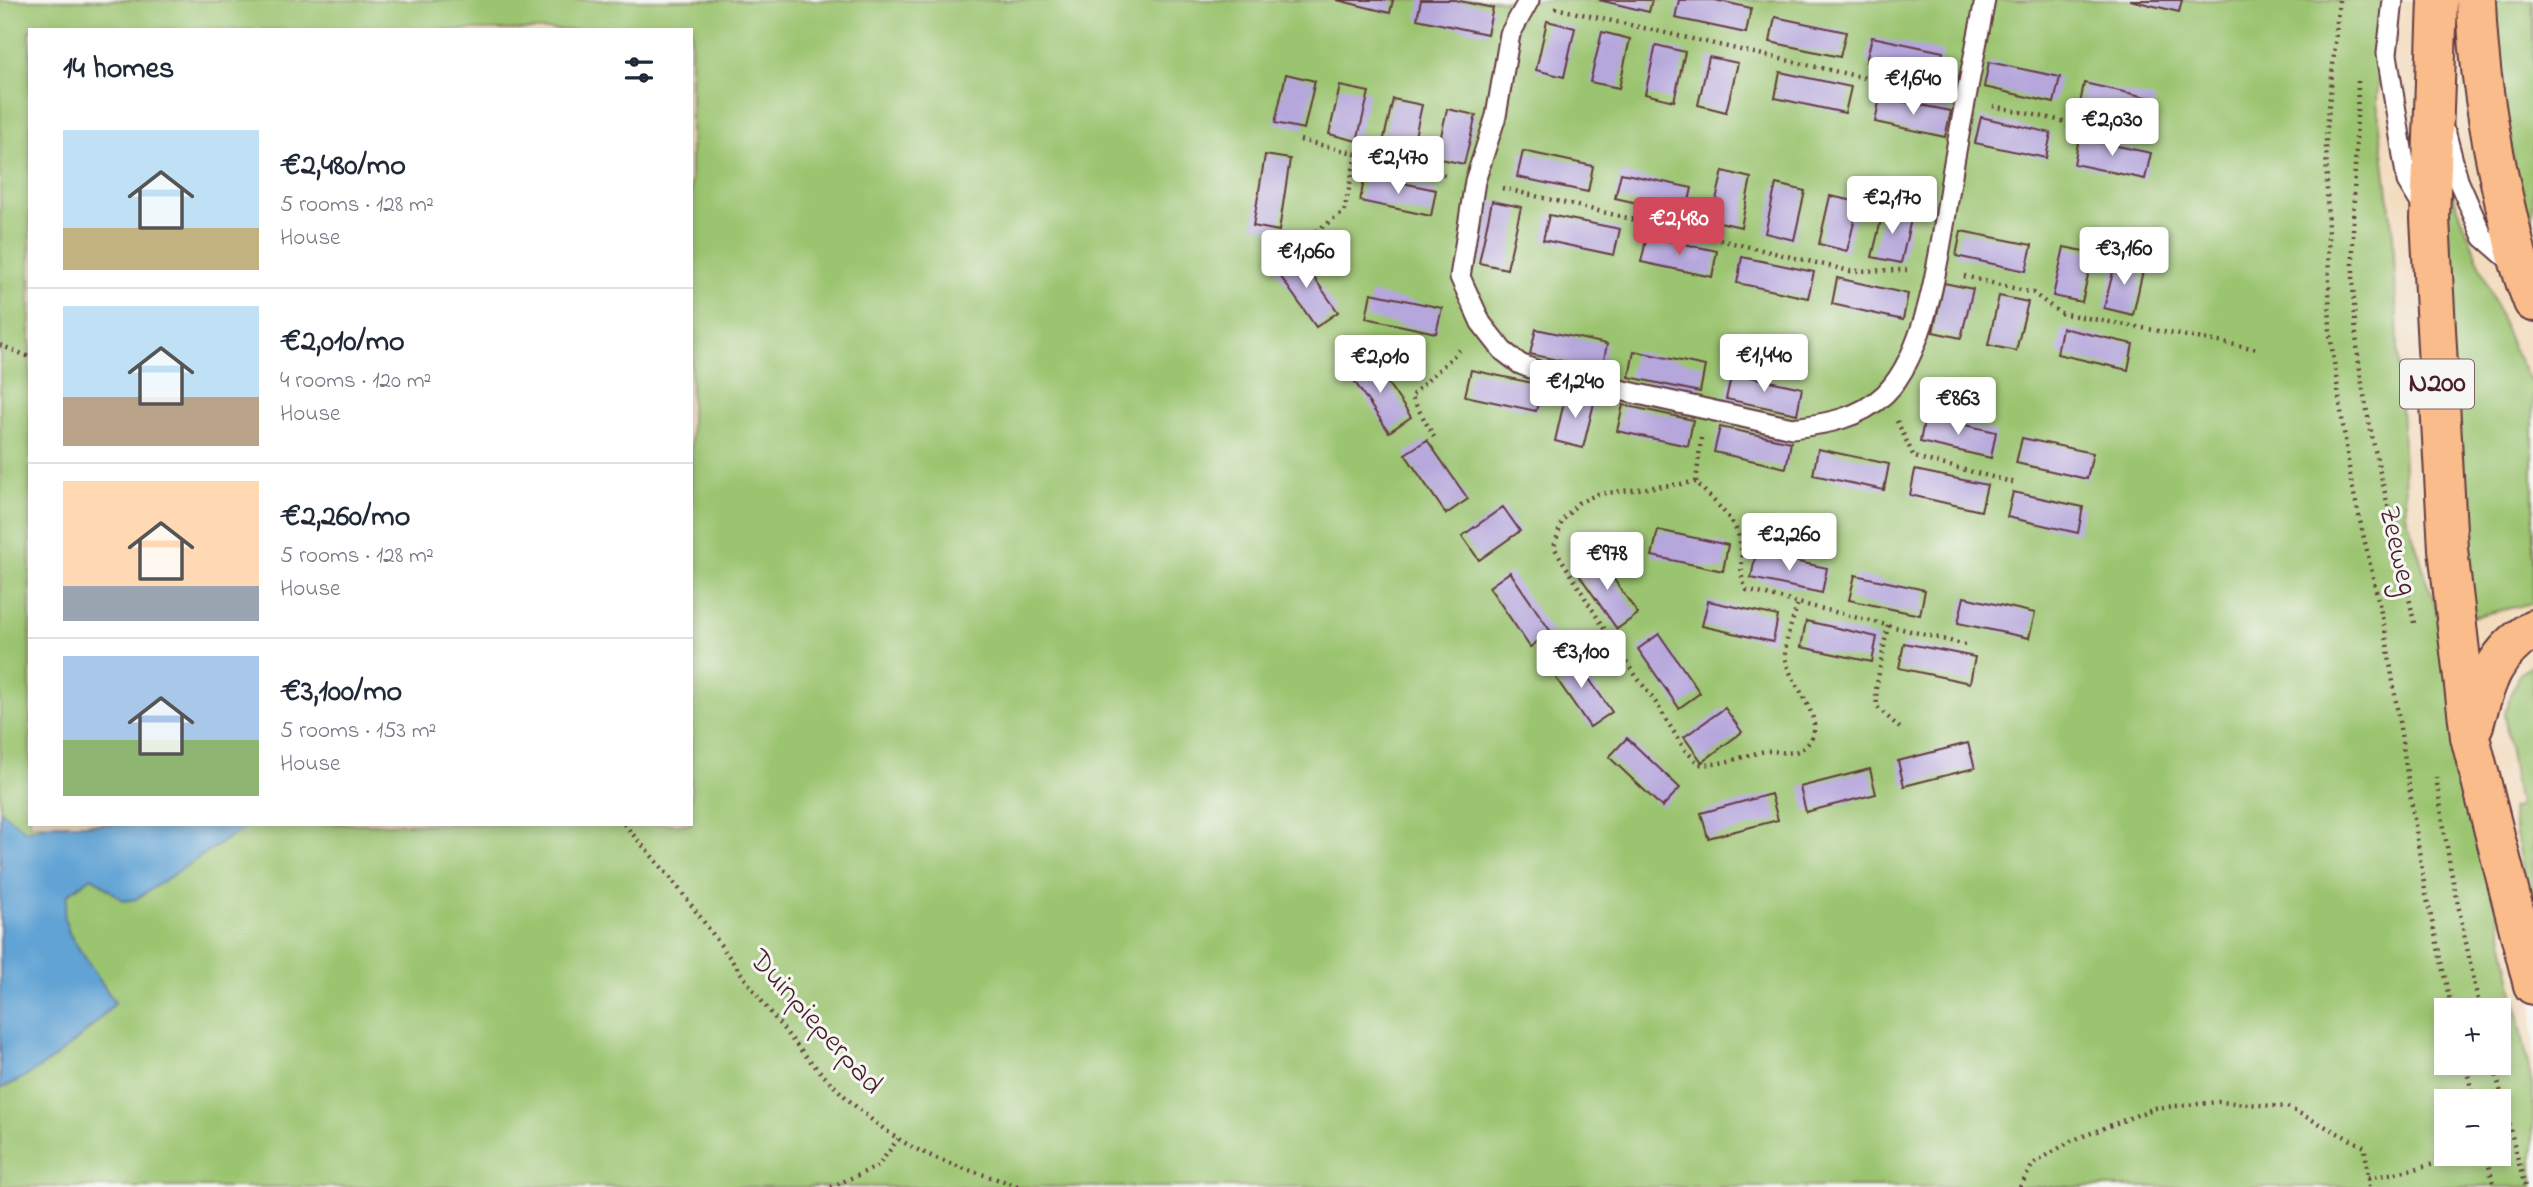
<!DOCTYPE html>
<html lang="en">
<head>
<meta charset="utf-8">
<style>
	:root { --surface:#fff; --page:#f6f6f7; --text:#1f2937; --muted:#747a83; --line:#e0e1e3; --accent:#d1495b }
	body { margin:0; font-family:"Indie Flower",sans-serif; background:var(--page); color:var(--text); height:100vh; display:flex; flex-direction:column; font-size:26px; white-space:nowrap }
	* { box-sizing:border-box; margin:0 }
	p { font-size:23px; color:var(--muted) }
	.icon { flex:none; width:38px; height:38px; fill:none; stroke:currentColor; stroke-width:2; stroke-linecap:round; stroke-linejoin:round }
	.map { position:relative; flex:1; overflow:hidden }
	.details { position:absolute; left:28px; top:28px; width:665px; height:798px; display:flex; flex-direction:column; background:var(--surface); border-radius:0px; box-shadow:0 4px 10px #0003 }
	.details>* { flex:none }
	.tools { position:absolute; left:2434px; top:998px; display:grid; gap:14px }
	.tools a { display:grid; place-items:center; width:77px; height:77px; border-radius:0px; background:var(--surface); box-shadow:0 4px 10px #0003; font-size:35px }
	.price { position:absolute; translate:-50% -60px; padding:0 16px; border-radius:7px; background:#fff; color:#222; font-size:23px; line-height:46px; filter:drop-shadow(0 2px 4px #0008) }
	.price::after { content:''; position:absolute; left:50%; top:42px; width:21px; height:16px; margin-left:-10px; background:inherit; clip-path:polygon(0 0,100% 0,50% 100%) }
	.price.selected { background:var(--accent); color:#fff }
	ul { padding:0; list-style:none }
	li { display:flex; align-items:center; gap:21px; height:175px; padding:0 35px }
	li+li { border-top:2px solid var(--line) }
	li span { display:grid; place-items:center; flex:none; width:196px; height:140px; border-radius:0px; color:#555 }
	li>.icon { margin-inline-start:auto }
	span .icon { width:84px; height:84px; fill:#fffc; stroke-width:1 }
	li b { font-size:30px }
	h2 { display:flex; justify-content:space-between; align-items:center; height:84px; padding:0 35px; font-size:30px }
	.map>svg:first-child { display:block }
	.green { fill:#9bc470; stroke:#72724e; stroke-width:2; fill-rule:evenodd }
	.water { fill:#60a3d4; stroke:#556180; stroke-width:2 }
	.building { fill:#b5a6dc }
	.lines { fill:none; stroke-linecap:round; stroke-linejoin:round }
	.service-casing { stroke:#633b41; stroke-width:23 }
	.primary-casing { stroke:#633b41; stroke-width:42 }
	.path { stroke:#633b41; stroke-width:4.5; stroke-dasharray:2 5; stroke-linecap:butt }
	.service { stroke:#fff; stroke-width:19 }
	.primary { stroke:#f9bc8a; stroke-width:38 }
	.labels { text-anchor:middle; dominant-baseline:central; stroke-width:6; stroke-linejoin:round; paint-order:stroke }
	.shield { fill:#f6f6f2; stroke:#7e6067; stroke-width:2 }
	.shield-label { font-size:28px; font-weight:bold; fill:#4a1f2b }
	.street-label { font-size:30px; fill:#4a1f2b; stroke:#f6f6f2 }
</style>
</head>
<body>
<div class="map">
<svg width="2533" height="1187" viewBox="0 0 2533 1187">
	<rect width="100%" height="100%" fill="#f6f6f2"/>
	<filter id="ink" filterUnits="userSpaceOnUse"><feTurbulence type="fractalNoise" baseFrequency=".0143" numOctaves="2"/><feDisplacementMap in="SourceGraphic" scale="14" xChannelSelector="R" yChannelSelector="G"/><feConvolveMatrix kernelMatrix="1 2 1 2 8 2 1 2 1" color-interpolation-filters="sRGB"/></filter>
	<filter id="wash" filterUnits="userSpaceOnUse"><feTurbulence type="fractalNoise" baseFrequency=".00686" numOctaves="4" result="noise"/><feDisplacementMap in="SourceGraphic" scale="28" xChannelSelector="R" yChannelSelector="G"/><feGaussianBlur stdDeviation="1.57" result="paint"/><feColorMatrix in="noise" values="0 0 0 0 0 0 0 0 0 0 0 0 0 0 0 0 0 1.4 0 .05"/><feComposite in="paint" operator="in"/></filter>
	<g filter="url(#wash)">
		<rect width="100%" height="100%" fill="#f3dbbd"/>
		<path class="green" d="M0,0H2383L2377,102L2393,235L2406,514L2440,621L2533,1089V1187H0ZM30,30H691V824H30ZM2446,1010H2499V1062H2446ZM2446,1101H2499V1153H2446Z
			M2490,0H2533V257L2523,233Z
			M2449,185L2511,344L2533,387V603L2472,617L2440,227Z
			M2533,663V902L2524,874L2511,809L2519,806L2504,714L2518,676Z"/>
		<path class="water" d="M0,810L26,831L48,824H250L136,899L124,901L92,877L68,894L64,917L70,935L115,1003C84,1037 43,1071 0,1089Z"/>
		<g id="blocks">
			<path class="building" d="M1337,0H1393L1390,13Z
				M1421,0H1455L1493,8L1487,34L1417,19Z
				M1599,0H1652L1649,12Z
				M1679,0H1715L1751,8L1746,33L1675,18Z
				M2130,0H2182L2179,12Z
				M1775,17L1846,32L1840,57L1770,42Z
				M1547,21L1575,28L1564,77L1536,70Z
				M1602,32L1630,39L1619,88L1590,82Z
				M1872,37L1943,52L1938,78L1866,62Z
				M1656,45L1685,52L1674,101L1645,94Z
				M1709,57L1738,63L1726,112L1698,105Z
				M1989,62L2060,77L2054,103L1984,87Z
				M1780,72L1851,87L1845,113L1775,98Z
				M1286,74L1315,81L1304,129L1275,123Z
				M2084,83L2155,99L2150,124L2079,109Z
				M1340,86L1369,92L1357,141L1329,134Z
				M1880,97L1951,111L1945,137L1875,122Z
				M1393,99L1422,105L1411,154L1382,147Z
				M1447,109L1476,115L1464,164L1436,158Z
				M1981,117L2051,133L2046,158L1975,143Z
				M2079,138L2151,153L2145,179L2074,164Z
				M1523,151L1593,166L1588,192L1517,177Z
				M1265,155L1290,159L1279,231L1253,226Z
				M1723,171L1751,178L1741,227L1711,220Z
				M1621,173L1692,188L1686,214L1615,198Z
				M1365,175L1436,190L1431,216L1360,201Z
				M1776,184L1805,191L1794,240L1765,233Z
				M1830,196L1859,202L1847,251L1819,244Z
				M1492,201L1521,207L1507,269L1479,263Z
				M1884,208L1912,215L1901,263L1872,257Z
				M1549,215L1620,229L1614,255L1543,240Z
				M1961,231L2032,245L2026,271L1956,256Z
				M1647,236L1717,251L1712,277L1641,262Z
				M2064,247L2093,253L2082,302L2053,296Z
				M1296,252L1338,312L1316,327L1274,267Z
				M1742,257L1814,272L1808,298L1737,283Z
				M2116,260L2144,266L2133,315L2104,308Z
				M1837,278L1908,294L1903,320L1832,304Z
				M1944,283L1973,289L1961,338L1933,332Z
				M1371,293L1442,308L1436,333L1366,318Z
				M1999,296L2028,302L2016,351L1988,345Z
				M2062,328L2133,344L2128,370L2057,354Z
				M1536,329L1607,344L1602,370L1530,354Z
				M1634,351L1705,366L1700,392L1629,377Z
				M1370,357L1411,417L1389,432L1348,372Z
				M1471,370L1542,385L1536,411L1465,396Z
				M1732,373L1802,388L1797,414L1726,399Z
				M1566,393L1595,399L1583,448L1555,441Z
				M1623,405L1693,420L1688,446L1617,431Z
				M1925,416L1996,432L1991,458L1920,442Z
				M1720,427L1791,442L1786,468L1714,452Z
				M2022,438L2093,453L2087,479L2016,463Z
				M1427,440L1468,499L1446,514L1405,454Z
				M1818,449L1889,464L1884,490L1813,475Z
				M1915,470L1987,485L1981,511L1910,495Z
				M2013,492L2083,507L2078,533L2007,517Z
				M1503,507L1520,531L1479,560L1462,536Z
				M1658,530L1728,545L1723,571L1652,556Z
				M1756,553L1827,568L1822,593L1751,578Z
				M1597,555L1638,614L1617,629L1575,569Z
				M1510,572L1551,632L1530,647L1489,587Z
				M1855,575L1925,590L1920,615L1849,600Z
				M1964,597L2035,613L2029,638L1958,623Z
				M1708,601L1778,616L1773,642L1702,626Z
				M1806,621L1877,637L1872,662L1801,647Z
				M1659,634L1700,693L1679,708L1638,649Z
				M1904,643L1975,657L1970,683L1899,668Z
				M1571,653L1612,712L1590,727L1549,668Z
				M1725,708L1742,732L1702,762L1684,737Z
				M1627,738L1680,788L1662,807L1609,757Z
				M1968,743L1975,768L1904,786L1898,761Z
				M1870,769L1876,794L1806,812L1800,787Z
				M1771,794L1778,820L1708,838L1701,813Z"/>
		</g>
	</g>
	<g filter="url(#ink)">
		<use href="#blocks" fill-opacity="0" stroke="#633b41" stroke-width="2"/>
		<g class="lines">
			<g class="service-casing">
				<path id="service" d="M1529,0L1510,34L1496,116L1475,181L1460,277L1481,323L1503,351L1520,364L1543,373L1792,428C1825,424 1859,419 1885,394C1933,347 1943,223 1955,157C1964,105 1975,52 1985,0
					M2393,0L2387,54L2407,181L2426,212
					M2446,134L2458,180L2483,237L2514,264"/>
			</g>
			<g class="primary-casing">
				<path id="primary" d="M2438,0L2430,219L2448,549L2470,737L2533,985
					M2476,0C2478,70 2490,140 2506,209C2514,243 2519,269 2533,302
					M2474,725C2486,682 2493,654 2533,629"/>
			</g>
			<path class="path" d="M2339,0L2326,139L2330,334L2351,481L2385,630L2425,890L2452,1010
				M1555,8L1936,94
				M2358,81C2356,175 2347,270 2359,363C2371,451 2398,536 2414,623
				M1993,106L2132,136
				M1300,140L1445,175
				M1502,188L1850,271L1907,270
				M1287,251L1344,212L1356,155
				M1964,276L2033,293L2060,313L2258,349
				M0,345L30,357
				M1897,421L1914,457L2016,483
				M1434,437L1411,396L1463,347
				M1701,438L1696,482C1710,498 1736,519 1740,541C1744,559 1737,573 1747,590L1966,645
				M1696,482L1598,494L1578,503L1562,521L1554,547L1619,653L1656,703L1685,750L1699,764C1722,766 1739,757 1761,752C1775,748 1790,758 1803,748C1836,724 1786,683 1785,655C1785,639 1794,618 1798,602
				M1888,625L1876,689L1877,707L1902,730
				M2436,777L2450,866L2480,1010
				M624,824C645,849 667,872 686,898C749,981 809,1080 897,1138C934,1162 981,1173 1021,1187
				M2465,1062L2474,1101
				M2493,1062L2525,1187
				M2486,1153L2494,1187
				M2368,1177C2408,1173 2444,1160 2484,1153
				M831,1187L878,1166L898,1139
				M2020,1187L2033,1164L2071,1141L2155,1108L2219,1102L2287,1107L2365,1147L2369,1187"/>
			<use href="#service" class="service"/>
			<use href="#primary" class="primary"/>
		</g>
	</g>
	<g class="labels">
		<rect class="shield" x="2400" y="359.5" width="74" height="49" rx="5"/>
		<g class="shield-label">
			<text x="2437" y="384">N200</text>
		</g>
		<g class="street-label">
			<text transform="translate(2397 551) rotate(77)">Zeeweg</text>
			<text transform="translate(815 1023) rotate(48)">Duinpieperpad</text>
		</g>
	</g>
</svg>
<div class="tools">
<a>+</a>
<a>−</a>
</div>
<b class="price" style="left:1913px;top:117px">€1,640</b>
<b class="price" style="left:2112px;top:158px">€2,030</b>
<b class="price" style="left:1398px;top:196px">€2,470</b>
<b class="price" style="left:1892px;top:236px">€2,170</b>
<b class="price selected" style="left:1679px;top:257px">€2,480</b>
<b class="price" style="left:2124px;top:287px">€3,160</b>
<b class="price" style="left:1306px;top:290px">€1,060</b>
<b class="price" style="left:1764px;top:394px">€1,440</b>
<b class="price" style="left:1380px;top:395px">€2,010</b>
<b class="price" style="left:1575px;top:420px">€1,240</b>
<b class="price" style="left:1958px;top:437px">€863</b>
<b class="price" style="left:1789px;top:573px">€2,260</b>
<b class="price" style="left:1607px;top:592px">€978</b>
<b class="price" style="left:1581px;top:690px">€3,100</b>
<section class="details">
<h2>14 homes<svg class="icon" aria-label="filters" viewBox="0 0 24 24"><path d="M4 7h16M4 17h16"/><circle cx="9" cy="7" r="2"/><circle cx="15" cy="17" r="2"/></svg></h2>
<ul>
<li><span style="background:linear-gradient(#bfe0f5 70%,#c2b280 0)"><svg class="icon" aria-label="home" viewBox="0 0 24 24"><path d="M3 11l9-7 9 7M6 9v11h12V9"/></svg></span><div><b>€2,480/mo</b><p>5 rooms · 128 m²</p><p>House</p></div></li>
<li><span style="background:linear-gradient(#bfe0f5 65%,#b9a48a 0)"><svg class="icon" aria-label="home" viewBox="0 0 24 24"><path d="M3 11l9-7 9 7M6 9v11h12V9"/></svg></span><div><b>€2,010/mo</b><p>4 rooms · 120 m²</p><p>House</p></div></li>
<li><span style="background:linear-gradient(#ffd9b3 75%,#9aa5b1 0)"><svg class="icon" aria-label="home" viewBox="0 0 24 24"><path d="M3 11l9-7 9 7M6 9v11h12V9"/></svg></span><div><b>€2,260/mo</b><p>5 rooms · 128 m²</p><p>House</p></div></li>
<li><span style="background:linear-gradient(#a9c7e8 60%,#8fb573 0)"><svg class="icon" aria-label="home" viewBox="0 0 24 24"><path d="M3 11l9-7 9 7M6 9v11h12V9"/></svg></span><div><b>€3,100/mo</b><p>5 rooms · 153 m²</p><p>House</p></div></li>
</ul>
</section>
</div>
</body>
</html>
